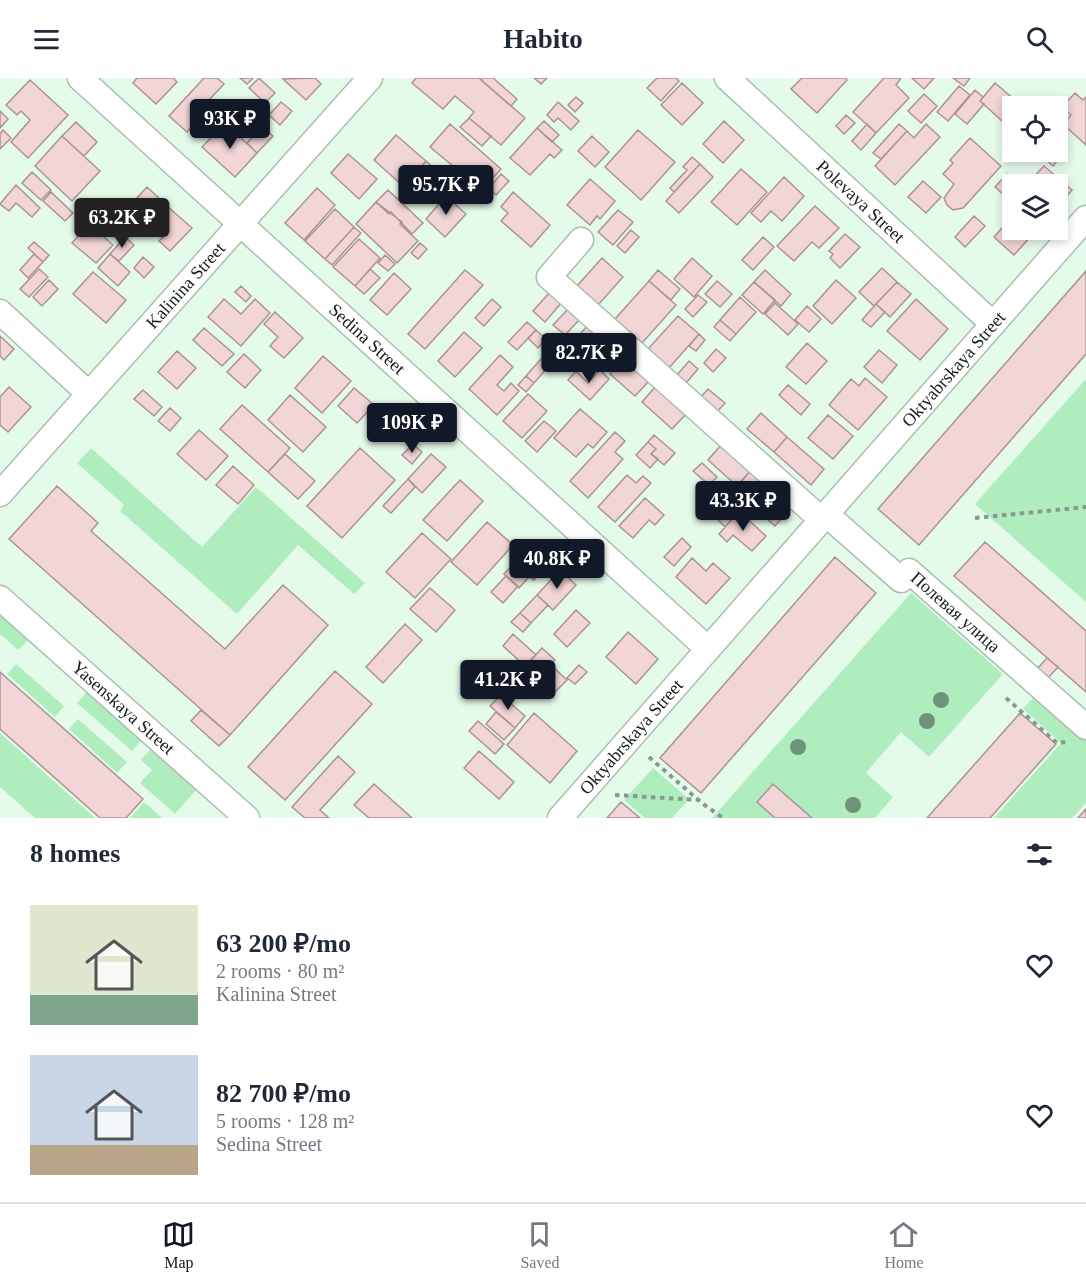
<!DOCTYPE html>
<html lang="en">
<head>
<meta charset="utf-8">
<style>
	:root { --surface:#fff; --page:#f6f6f7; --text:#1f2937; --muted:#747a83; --line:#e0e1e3; --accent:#111827 }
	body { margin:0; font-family:Georgia,serif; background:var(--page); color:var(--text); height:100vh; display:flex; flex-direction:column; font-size:22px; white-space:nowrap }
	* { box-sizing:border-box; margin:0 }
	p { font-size:20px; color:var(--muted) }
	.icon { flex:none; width:33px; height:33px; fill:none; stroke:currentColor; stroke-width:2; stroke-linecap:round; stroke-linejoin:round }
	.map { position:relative; height:740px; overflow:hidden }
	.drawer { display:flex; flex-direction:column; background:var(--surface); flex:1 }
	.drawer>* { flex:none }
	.controls { position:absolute; left:1002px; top:18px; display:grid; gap:12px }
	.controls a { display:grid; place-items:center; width:66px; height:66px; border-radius:0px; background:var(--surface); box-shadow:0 3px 9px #0003; font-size:30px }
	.price { position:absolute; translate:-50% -51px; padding:0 14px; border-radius:6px; background:var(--accent); color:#fff; font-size:20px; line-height:39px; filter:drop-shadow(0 2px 3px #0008) }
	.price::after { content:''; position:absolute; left:50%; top:36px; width:18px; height:14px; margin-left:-9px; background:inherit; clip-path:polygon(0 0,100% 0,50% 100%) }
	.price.active { background:#222; color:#fff }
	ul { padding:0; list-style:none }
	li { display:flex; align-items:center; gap:18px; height:150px; padding:0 30px }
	li span { display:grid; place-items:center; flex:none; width:168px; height:120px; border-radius:0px; color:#555 }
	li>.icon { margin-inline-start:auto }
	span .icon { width:72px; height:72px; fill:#fffc; stroke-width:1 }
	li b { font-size:26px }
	h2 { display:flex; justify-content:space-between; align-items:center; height:72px; padding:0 30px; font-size:26px }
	header { display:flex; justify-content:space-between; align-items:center; height:78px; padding:0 30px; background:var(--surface); font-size:27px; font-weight:800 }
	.tab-bar { display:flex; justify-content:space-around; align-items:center; height:84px; border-top:2px solid var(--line); background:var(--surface); font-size:16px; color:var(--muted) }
	.tab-bar a { display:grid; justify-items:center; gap:3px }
	.tab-bar .active { color:var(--accent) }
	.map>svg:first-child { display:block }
	.green { fill:#b0edbe }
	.building { fill:#f2d5d6; stroke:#ad9293; stroke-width:1.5 }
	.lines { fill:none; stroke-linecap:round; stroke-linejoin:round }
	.minor-casing { stroke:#aabfaf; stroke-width:27 }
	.path { stroke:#8a998d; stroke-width:4; stroke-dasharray:4.5 4.5; stroke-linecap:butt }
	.minor { stroke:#fff; stroke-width:24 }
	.tree { fill:#6d937a }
	.labels { text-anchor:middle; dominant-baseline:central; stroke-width:6; stroke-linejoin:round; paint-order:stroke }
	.street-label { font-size:18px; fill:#161d17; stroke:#fff }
</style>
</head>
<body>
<header><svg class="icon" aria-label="menu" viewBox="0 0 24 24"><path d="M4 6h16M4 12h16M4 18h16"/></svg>Habito<svg class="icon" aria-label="search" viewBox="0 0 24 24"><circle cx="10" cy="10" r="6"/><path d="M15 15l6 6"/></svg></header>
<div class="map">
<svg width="1086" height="740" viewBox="0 0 1086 740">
	<rect width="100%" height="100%" fill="#e5fbea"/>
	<path class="green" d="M1086,301V524L975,426Z
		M91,370L202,469L256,409L365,505L354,516L298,467L237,536L120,433L124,427L77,385Z
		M911,515L1003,596L929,679L901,654L866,695L893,719L875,740H712Z
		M0,537L28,562L18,572L0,556Z
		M16,586L64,628L55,639L7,596Z
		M87,614L141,663L132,673L77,625Z
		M1037,615L1086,659V725L1072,740H994L1061,665L1023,631Z
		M78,641L127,684L117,695L69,651Z
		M0,655L95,740H35L0,709Z
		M151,671L196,712L175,736L140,705L152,692L141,682Z
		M653,690L689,721L672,740H645L624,722Z
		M144,724L162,740H130Z"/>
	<path class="building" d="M137,0H173L177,4L156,26L133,5Z
		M204,0H217L224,6L208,23L212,27L187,54L169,38Z
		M240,0H253L247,6Z
		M259,0L275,15L265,25L249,10Z
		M315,0L321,6L306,22L283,1Z
		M416,0H479L525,40L501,67L469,40L474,34L455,18L443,31L412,5Z
		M483,0H493L517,21L511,28L481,2Z
		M534,0H547L541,6Z
		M657,0H676L679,3L661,23L647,10Z
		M802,0H845L847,2L817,35L791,11Z
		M884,0H901L896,7L909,20L876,55L853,34Z
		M912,0H934L924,11Z
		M953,0H970L964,8Z
		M30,2L68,37L28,80L11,64L30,42L21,33L17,37L6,27Z
		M682,5L703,25L682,47L661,27Z
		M995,5L1022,28H1012V52L980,23Z
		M959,8L970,17L948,43L937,34Z
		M975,12L983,19L980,23L984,26L967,46L955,36Z
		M1075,15L1083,22L1086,19V67L1063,46L1071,37L1062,29Z
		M924,16L937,28L921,45L908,33Z
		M576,19L583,25L575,34L568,27Z
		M281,24L292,33L280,47L269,37Z
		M558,24L579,43L571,52L558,40L554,44L547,37Z
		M0,33L8,41L0,50Z
		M846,37L855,45L844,56L836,48Z
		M469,40L491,58L482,68L460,49Z
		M544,43L559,57L552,64L537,50Z
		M724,43L744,62L723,85L703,66Z
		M76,44L97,64L84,78L62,58Z
		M225,45L257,75L235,99L202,69Z
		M450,46L501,91L478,117L456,98L460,94L430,69Z
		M867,46L876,55L861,72L852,63Z
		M899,46L907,53L881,81L873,75Z
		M926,46L940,59L895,107L875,88L907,53L914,60Z
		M262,49L273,58L257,75L247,65Z
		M537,50L562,72L554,80L550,76L530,97L510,80Z
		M3,52L11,60L0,71V56Z
		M638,52L675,84L641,122L605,89Z
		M396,57L426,83L404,109L374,82Z
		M62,58L100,93L72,123L35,88Z
		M592,58L609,74L595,89L578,73Z
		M970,60L1001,88L963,130L953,132L947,127L944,120L954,106L943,96L953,85L950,82Z
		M1037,74H1056L1061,78L1053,88Z
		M348,76L377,101L359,121L331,95Z
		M692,79L700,86L674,114L670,110L687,92L683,89Z
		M426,83L448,103L440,111L418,92Z
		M700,86L713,99L679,135L666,123Z
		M1044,88L1072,112L1058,128V106H1027Z
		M741,91L767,114L737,147L711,124Z
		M32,94L51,112L41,122L22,105Z
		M501,96L509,103L496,117L489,110Z
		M1007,96L1019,106H1012V141L1004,133L1012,124L995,109Z
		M784,99L804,118L782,143L771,133L761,144L751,135Z
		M590,101L615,123L600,141L597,138L590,147L567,127Z
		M923,103L941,119L926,135L908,119Z
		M16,107L40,130L32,139L16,125L9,133L0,126Z
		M147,109L160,121L136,147L123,135Z
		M317,110L335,127L304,162L285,145Z
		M388,112L423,145L412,156L391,134L389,136L376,124Z
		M51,114L73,135L65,143L43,123Z
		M513,114L550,147L531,169L501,143L508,135L501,129Z
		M446,118L466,136L445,159L426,141Z
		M376,124L402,144L400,146L418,163L397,185L356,146Z
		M167,128L192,150L170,173L159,163L164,158L151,146Z
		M815,128L839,150L819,170L812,164L794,183L777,168Z
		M335,131L354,149L325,181L305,163Z
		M618,132L633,144L613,167L598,154Z
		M127,138L136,147L121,164L111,155Z
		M974,138L985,148L965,169L955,159Z
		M1011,140L1012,152H1024L1031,158L1014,177L994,159Z
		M89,146L113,167L96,185L72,165Z
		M354,149L361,155L332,187L325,181Z
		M631,152L639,159L625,175L617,168Z
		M1024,152H1036L1031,158Z
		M845,156L860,169L840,190L830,180L833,176L829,173Z
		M125,159L134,167L119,183L110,176Z
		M763,159L774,169L753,192L742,182Z
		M359,161L380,180L355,208L333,189Z
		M34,164L49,177L43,184L28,170Z
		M420,165L427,171L418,181L411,175Z
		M34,176L43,184L28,200L20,192Z
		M110,176L130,194L118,208L98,190Z
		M385,177L395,186L388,193L378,185Z
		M143,179L154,189L144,200L134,190Z
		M602,180L623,199L598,227L577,208Z
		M692,180L712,198L694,219L674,201Z
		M882,190L897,204L874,228L859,214Z
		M39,191L48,199L29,219L20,211Z
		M370,191L380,200L364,216L355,208Z
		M465,192L483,207L425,271L408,256Z
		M658,192L680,211L671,222L649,203Z
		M765,192L791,216L781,228L754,204Z
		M1086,193V276L919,467L878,431Z
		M93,194L126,222L106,245L73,216Z
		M394,195L411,211L387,237L370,222Z
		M49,202L58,211L42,228L33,219Z
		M836,202L856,220L832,246L813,228Z
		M649,203L676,227L642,265L615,241Z
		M717,203L732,216L720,229L705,216Z
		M754,204L775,222L763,236L742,217Z
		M897,204L911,216L890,239L876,226Z
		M241,208L251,218L246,224L235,214Z
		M550,214L562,224L545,244L533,233Z
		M698,217L707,224L693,239L685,231Z
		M740,219L756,234L736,256L720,242Z
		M224,221L241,236L255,221L270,235L241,268L208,239Z
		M492,221L501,229L484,248L475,240Z
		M916,221L948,251L920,282L887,253Z
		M775,225L798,246L788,257L765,236Z
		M876,226L885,234L871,249L862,242Z
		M807,228L821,241L809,254L795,242Z
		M569,230L580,241L565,257L553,247Z
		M275,234L303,260L284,280L270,268L278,259L264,246Z
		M678,238L699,256L669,290L648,271Z
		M720,242L736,256L730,263L714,249Z
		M527,244L536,252L517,272L508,264Z
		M588,247L614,270L589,297L564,274Z
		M204,250L234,276L222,288L193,262Z
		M536,252L546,261L538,270L528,260Z
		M464,254L482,270L455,299L438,283Z
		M699,256L705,262L696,273L689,268Z
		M0,258L14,271L4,282L0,278Z
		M807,265L827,283L806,306L786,289Z
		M716,271L726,280L713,294L704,285Z
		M879,272L897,287L882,305L864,289Z
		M177,273L196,290L177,311L158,294Z
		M244,276L261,292L245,310L227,294Z
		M500,277L513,289L497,307L504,313L511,305L519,313L497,337L469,311Z
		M323,278L351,303L322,335L295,310Z
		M624,279L650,302L635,318L610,296Z
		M541,281L549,288L534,305L526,298Z
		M689,283L698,291L686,305L677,297Z
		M600,292L609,301L590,322L568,302L576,293L588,305Z
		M526,298L534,305L526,314L518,307Z
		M865,300L887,319L858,352L829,327L851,301L859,308Z
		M788,307L810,326L801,337L779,317Z
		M656,308L687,335L672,351L642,324Z
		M9,309L31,329L8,354L0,347V319Z
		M354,310L374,327L357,345L338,328Z
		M708,311L725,325L716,335L699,321Z
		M143,312L162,329L154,338L134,321Z
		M528,316L547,333L522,360L503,343Z
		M290,317L326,349L303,374L268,342Z
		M242,327L290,370L268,394L220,351Z
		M170,330L181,340L170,353L158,343Z
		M580,331L607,354L593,370L588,366L576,379L554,360Z
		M761,335L787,359L774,374L747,351Z
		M828,337L853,358L833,381L808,360Z
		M544,343L556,353L537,374L525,363Z
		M199,352L228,378L206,402L177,376Z
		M615,354L625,363L615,374L623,381L588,420L570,403Z
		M654,357L675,375L664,387L651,376L656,371L648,364Z
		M787,359L824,391L811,407L774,374Z
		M648,364L656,371L651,376L658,381L650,390L636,377Z
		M413,366L422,374L412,386L402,377Z
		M722,366L751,392L737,408L708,382Z
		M360,370L395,402L342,460L307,428Z
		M285,376L315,403L298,421L268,394Z
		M431,376L446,389L422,415L408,401Z
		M702,385L717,399L709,407L693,393Z
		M233,388L254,407L238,426L216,407Z
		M751,392L792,429L775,448L734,412Z
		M627,397L636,405L643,398L651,405L615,444L598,429Z
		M408,401L415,409L391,435L383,428Z
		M460,402L483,423L447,463L423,442Z
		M57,408L98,445L91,453L225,571L283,507L328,547L230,657L9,461Z
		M645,420L664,437L655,447L649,442L633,460L619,448Z
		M730,425L739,433L725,449L716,440Z
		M739,433L766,458L752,473L733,457L727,464L719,456Z
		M487,444L513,467L477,507L451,484Z
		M422,455L451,481L415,520L386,494Z
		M682,460L691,469L674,488L664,479Z
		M985,464L1086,553V614L954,498Z
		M531,466L551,484L534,502L529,499L519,510L504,496Z
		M835,479L876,515L701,715L660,680Z
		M692,480L706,493L713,485L730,500L706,526L676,499Z
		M560,492L576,507L553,532L537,517Z
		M506,498L518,508L503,525L491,514Z
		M430,510L455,532L436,554L410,531Z
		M537,517L548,527L531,545L520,535Z
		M576,532L590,545L567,569L554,556Z
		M520,535L531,545L523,554L511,544Z
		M405,546L422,562L383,605L366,589Z
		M628,554L658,581L636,606L606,579Z
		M513,556L536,577L525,588L503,568Z
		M542,570L555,582L550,586L567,602L554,615L525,588Z
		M1047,580L1058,589L1048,600L1037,591Z
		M579,587L587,594L575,606L567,600Z
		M335,593L372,626L285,722L248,689Z
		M0,594L143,721L126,740H100L0,651Z
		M501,617L525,638L515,650L490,628Z
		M201,632L230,657L219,668L191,643Z
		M496,634L515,650L504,662L486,646Z
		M534,635L577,673L550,705L507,667Z
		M1020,635L1056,666L990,740H927Z
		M478,643L504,666L495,676L469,653Z
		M479,673L514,704L499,721L464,690Z
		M338,678L355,694L320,732L329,740H305L292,729Z
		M374,706L412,740H369L354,727Z
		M773,706L812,740H775L757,724Z
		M621,724L640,740H607Z
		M1086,731V740H1078Z"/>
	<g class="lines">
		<g class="minor-casing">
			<g id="minor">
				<path id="s1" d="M80,0L708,571"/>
				<path id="s2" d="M727,0L993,246"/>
				<path d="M581,162L549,199L822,442"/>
				<path d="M0,234L89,316"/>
				<path id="s3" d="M0,416L370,0"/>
				<path id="s4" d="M826,436L901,502L909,493L1086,649"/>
				<path id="s5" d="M0,520L247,740"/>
				<path id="s6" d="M560,740L1086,140"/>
			</g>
		</g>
		<path class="path" d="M975,440L1086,429
			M1006,620L1057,665L1067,664
			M649,679L703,726L723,740
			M615,717L698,722"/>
		<use href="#minor" class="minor"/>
	</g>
	<g class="tree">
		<circle cx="941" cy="622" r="8"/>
		<circle cx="927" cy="643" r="8"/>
		<circle cx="798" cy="669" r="8"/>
		<circle cx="853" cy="727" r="8"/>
	</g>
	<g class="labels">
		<g class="street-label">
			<text stroke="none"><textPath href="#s2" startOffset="182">Polevaya Street</textPath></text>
			<text stroke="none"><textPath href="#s3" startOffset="279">Kalinina Street</textPath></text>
			<text stroke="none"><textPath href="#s1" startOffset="388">Sedina Street</textPath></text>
			<text stroke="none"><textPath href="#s6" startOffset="597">Oktyabrskaya Street</textPath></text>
			<text stroke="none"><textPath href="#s4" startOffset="174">Полевая улица</textPath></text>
			<text stroke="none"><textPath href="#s5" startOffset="165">Yasenskaya Street</textPath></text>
			<text stroke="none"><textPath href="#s6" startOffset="108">Oktyabrskaya Street</textPath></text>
		</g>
	</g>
</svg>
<div class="controls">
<a><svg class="icon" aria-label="locate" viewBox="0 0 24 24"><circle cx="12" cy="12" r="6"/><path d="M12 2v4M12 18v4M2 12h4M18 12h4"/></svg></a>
<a><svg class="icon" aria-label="layers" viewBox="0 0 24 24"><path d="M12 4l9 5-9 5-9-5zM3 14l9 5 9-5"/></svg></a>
</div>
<b class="price" style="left:230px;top:72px">93K ₽</b>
<b class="price" style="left:446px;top:138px">95.7K ₽</b>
<b class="price active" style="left:122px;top:171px">63.2K ₽</b>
<b class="price" style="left:589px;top:306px">82.7K ₽</b>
<b class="price" style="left:412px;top:376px">109K ₽</b>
<b class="price" style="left:743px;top:454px">43.3K ₽</b>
<b class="price" style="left:557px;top:512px">40.8K ₽</b>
<b class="price" style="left:508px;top:633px">41.2K ₽</b>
</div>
<section class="drawer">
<h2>8 homes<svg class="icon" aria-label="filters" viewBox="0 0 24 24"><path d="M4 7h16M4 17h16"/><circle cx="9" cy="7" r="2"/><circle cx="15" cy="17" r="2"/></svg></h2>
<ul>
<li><span style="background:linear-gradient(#dfe7d0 75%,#7fa58c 0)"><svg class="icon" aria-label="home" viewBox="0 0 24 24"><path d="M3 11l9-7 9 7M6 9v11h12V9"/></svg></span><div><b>63 200 ₽/mo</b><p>2 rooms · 80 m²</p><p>Kalinina Street</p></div><svg class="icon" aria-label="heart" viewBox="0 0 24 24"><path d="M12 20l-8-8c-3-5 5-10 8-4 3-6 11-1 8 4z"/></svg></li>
<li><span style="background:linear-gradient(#c9d6e8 75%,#b9a48a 0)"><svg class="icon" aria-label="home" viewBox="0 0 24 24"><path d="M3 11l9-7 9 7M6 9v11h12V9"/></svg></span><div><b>82 700 ₽/mo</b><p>5 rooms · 128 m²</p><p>Sedina Street</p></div><svg class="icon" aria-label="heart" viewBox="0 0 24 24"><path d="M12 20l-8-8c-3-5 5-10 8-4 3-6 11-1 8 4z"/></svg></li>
</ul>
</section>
<nav class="tab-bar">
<a class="active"><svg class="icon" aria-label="map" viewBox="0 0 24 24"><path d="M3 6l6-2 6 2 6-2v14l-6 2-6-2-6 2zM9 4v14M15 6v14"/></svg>Map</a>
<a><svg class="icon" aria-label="saved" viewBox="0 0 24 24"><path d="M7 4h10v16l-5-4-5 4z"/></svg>Saved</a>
<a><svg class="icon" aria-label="home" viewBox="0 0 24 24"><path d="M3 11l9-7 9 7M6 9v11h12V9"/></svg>Home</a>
</nav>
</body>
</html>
